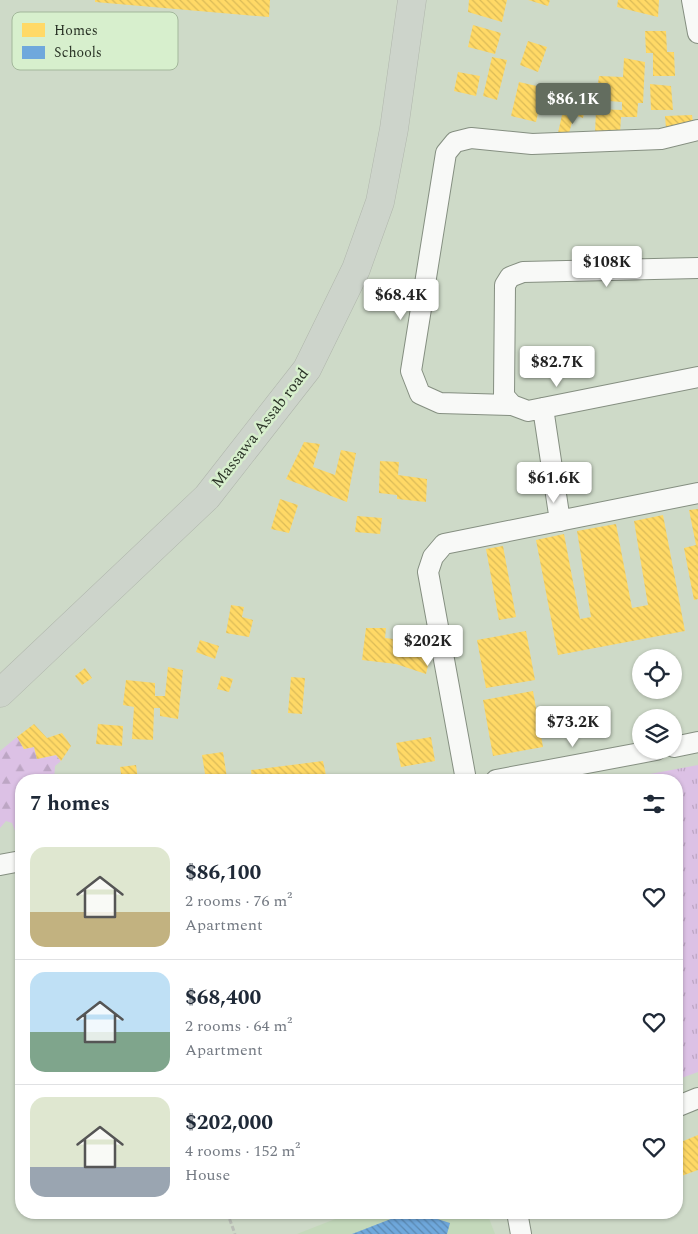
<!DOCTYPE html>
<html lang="en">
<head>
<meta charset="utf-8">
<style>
	:root { --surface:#fff; --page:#f2f2f3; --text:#1f2937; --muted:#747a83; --line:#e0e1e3; --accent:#636d5f }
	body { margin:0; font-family:Spectral,serif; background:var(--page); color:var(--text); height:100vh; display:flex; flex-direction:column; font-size:19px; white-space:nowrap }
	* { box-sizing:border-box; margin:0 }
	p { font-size:16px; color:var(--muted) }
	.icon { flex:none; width:28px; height:28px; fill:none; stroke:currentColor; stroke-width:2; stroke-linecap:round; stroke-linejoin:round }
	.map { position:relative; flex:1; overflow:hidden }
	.side { position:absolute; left:15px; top:774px; width:668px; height:445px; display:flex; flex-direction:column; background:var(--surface); border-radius:20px; box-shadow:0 1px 4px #0004 }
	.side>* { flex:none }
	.controls { position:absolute; left:632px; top:649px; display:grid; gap:10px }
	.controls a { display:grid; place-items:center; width:50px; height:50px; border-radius:50%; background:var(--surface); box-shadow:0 1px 4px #0004; font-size:25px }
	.price { position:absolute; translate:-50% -42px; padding:0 11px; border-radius:5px; background:#fff; color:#222; font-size:16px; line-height:32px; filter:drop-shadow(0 1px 2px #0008) }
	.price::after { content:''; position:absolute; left:50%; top:30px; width:15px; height:11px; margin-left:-8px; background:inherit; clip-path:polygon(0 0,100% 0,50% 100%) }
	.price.selected { background:var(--accent); color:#fff }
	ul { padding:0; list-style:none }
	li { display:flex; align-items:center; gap:15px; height:125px; padding:0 15px }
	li+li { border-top:1px solid var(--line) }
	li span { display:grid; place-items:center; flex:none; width:140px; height:100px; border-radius:15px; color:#555 }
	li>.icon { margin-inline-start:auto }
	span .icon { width:60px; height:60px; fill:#fffc; stroke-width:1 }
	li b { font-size:21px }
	h2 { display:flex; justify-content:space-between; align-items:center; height:60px; padding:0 15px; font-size:21px }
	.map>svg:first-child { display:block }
	.built { fill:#c4d9bb }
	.grass { fill:url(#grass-tufts) }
	.forest { fill:url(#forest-firs) }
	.homes { fill:url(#homes-back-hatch) }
	.schools { fill:url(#schools-back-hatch) }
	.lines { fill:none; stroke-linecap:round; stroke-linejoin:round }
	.minor-casing { stroke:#858f81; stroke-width:22 }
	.highway-casing { stroke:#b0b6ac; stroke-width:29 }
	.path { stroke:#babeb7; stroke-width:3; stroke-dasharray:5 2.5; stroke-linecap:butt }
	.minor { stroke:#f8f9f7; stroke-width:20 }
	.highway { stroke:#cdd4cb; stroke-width:28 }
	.labels { text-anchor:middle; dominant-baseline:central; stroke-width:5; stroke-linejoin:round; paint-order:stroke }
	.street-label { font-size:16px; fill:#2a3326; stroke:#d7efcd }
	.key { fill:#d7efcd; stroke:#a3b79b; stroke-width:1 }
	.key-label { font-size:14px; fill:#2a3326 }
</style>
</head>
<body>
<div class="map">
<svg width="698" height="1234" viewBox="0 0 698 1234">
	<defs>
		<pattern id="grass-tufts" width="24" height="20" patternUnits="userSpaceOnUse" patternTransform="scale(1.25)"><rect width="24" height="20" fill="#dcc1e5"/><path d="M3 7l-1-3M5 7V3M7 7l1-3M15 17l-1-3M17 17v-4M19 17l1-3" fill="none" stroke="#bda6c4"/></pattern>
		<pattern id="forest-firs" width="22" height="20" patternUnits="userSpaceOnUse" patternTransform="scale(1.25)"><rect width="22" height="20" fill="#dcc1e5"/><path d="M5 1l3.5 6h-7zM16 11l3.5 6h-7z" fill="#bda6c4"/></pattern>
		<pattern id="homes-back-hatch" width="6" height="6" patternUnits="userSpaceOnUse" patternTransform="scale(1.25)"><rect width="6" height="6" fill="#ffd966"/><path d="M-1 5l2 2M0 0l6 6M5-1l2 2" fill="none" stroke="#dbbb58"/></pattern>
		<pattern id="schools-back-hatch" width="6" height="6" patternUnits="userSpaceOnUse" patternTransform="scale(1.25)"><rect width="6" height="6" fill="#6fa8dc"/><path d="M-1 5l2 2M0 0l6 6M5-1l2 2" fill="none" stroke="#5b89b2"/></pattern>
	</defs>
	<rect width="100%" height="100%" fill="#cedac8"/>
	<path class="built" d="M353,1212L487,1213L495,1234H297Z"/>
	<path class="grass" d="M698,765V1072L676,1080V780H618Z"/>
	<path class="forest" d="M17,737L24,749L34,747L37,759L56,755L61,761L55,766L54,780H21V829L15,831L12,823L6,821L0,828V751Z"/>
	<path class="homes" d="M95,0H270L269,17L95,2Z
		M469,0H507L502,22L468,12Z
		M528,0H550L548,6Z
		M618,0H659L658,17L617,7Z
		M473,25L501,33L495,54L468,47Z
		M645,31H666L667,52H674L675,76H653V53H646Z
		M528,41L547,47L538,72L520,65Z
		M492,57L507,60L497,100L483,96Z
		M624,58L645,62L643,103H638L637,117H621L620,133L595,134L596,109L622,110V102L596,100L599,76L623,77Z
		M458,72L480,76L476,96L454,91Z
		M519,82L554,90L551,104L541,101L536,122L511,116Z
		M650,84L671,86L673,110H651Z
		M566,97L587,101L583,118L574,115L569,133H558Z
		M692,115L693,123L666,128L665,116Z
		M304,442L320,444L313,467L335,475L341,450L356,453L347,502L286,479Z
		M380,461L399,462L398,475L427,479L426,502L397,499V495L379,493Z
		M280,499L298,505L289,533L271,529Z
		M698,509V599L694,600L684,548L696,545L689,510Z
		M663,515L685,631L558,655L536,540L564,534L580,619L591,617L577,531L616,524L632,608L648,605L634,521Z
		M357,516L382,518L380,534L355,532Z
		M503,546L516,617L499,620L486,549Z
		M231,605L244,607L242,617L253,620L249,637L226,633Z
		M366,628H386L385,638L402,640L432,649L426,674L396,664L362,660Z
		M526,631L535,680L486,688L477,640Z
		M200,640L219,646L215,659L196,652Z
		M168,667L183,670L178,719L160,716V708H154L153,740L132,739L134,707L123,705L126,680L155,683V696H165Z
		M85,668L92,678L82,685L75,676Z
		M221,676L233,679L229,692L217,689Z
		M291,677L305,678L302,714L288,713Z
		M533,691L543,747L493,756L483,700Z
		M34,724L47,738L62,733L71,746L61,761L56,755L37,759L34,747L24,749L17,737Z
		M98,724L123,726L122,746L96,744Z
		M431,737L435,761L401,767L396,743Z
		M223,752L227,778L206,780L202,755Z
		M323,761L327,780H252L251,770Z
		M136,765L138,780H122L120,767Z
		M698,1135V1170L676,1178V1144Z
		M565,1212H579V1213L567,1217Z"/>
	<path class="schools" d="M409,1212H429L431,1217L450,1223L447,1234H352Z"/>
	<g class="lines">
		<g class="minor-casing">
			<path id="minor" d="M692,0L698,33
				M698,268L523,272L510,277L505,285L504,396L512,405L528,411L698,377
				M512,405L440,403L420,394L411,371L446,153L455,142L471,138L532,144L661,139L698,130
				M543,408L560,521
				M674,747L698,742
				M466,780L428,572L433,557L444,544L698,493
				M496,780L656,750
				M0,865L21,861
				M676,1107L698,1098
				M517,1212L521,1234"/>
		</g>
		<g class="highway-casing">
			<path id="highway" d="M0,693L207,497L307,369L356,269L380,202L394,129L412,0"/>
		</g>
		<path class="path" d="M227,1212L235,1234"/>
		<use href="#minor" class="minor"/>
		<use href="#highway" class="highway"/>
	</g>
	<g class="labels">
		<g class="street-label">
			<text transform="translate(260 428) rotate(-52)">Massawa Assab road</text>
		</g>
	</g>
	<rect x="12" y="12" width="166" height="58" rx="8" class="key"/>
	<rect x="22" y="23" width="23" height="14" fill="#ffd966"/>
	<rect x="22" y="46" width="23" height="13" fill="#6fa8dc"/>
	<g class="key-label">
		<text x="54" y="35">Homes</text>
		<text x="54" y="57">Schools</text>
	</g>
</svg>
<div class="controls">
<a><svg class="icon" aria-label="locate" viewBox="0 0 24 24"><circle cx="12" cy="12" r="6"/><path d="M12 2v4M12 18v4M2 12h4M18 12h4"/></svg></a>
<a><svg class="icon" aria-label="layers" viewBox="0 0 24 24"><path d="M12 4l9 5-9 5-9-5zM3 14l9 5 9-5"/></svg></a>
</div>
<b class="price selected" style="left:573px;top:125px">$86.1K</b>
<b class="price" style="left:607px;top:288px">$108K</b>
<b class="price" style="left:401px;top:321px">$68.4K</b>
<b class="price" style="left:557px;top:388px">$82.7K</b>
<b class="price" style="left:554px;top:504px">$61.6K</b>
<b class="price" style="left:428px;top:667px">$202K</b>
<b class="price" style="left:573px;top:748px">$73.2K</b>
<section class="side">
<h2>7 homes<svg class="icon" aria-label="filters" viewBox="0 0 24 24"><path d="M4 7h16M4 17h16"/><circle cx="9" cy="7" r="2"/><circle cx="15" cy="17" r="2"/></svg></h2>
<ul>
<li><span style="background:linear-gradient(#dfe7d0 65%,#c2b280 0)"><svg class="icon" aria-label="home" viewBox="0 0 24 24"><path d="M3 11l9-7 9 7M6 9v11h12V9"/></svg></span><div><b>$86,100</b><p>2 rooms · 76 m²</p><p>Apartment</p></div><svg class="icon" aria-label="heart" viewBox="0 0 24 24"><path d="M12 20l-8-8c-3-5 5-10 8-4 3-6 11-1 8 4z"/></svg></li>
<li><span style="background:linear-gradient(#bfe0f5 60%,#7fa58c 0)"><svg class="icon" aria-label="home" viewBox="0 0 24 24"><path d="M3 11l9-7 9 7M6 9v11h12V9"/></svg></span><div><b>$68,400</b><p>2 rooms · 64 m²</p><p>Apartment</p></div><svg class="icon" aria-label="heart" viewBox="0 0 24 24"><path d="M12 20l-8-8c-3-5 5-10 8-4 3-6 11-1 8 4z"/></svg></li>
<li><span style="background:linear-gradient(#dfe7d0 70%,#9aa5b1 0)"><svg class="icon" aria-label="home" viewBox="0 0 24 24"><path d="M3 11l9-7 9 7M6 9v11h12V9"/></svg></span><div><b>$202,000</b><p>4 rooms · 152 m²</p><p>House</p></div><svg class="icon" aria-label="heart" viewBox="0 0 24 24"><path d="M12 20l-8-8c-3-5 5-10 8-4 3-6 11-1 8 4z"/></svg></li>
</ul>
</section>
</div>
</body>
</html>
